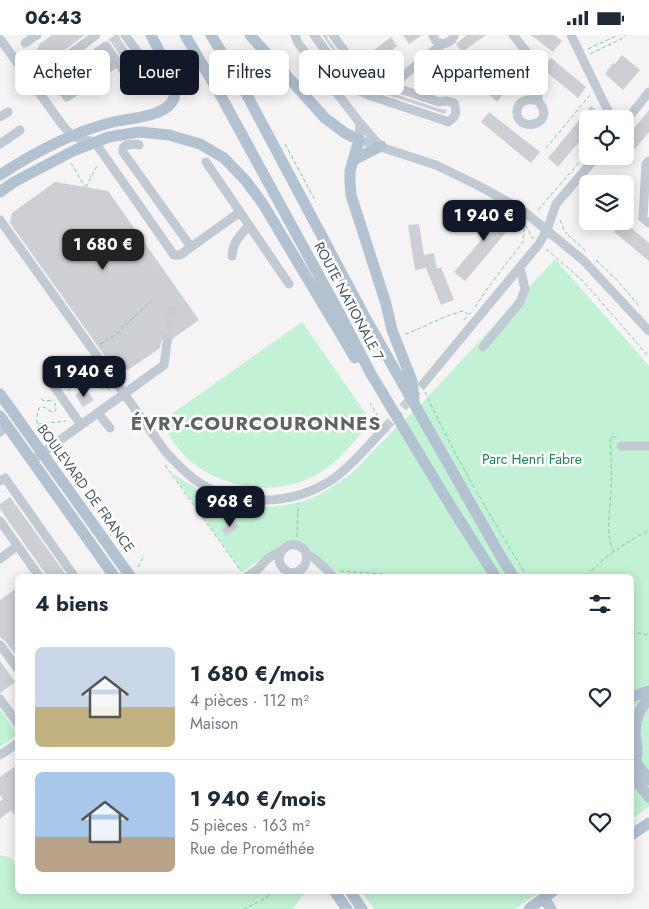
<!DOCTYPE html>
<html lang="fr">
<head>
<meta charset="utf-8">
<style>
	:root { --surface:#fff; --page:#f2f2f3; --text:#1f2937; --muted:#747a83; --line:#e0e1e3; --accent:#111827 }
	body { margin:0; font-family:Jost,sans-serif; background:var(--page); color:var(--text); height:100vh; display:flex; flex-direction:column; font-size:19px; white-space:nowrap }
	* { box-sizing:border-box; margin:0 }
	p { font-size:16px; color:var(--muted) }
	.icon { flex:none; width:28px; height:28px; fill:none; stroke:currentColor; stroke-width:2; stroke-linecap:round; stroke-linejoin:round }
	.map { position:relative; flex:1; overflow:hidden }
	.drawer { position:absolute; left:15px; top:539px; width:619px; height:320px; display:flex; flex-direction:column; background:var(--surface); border-radius:8px; box-shadow:0 2px 12px #0003 }
	.drawer>* { flex:none }
	.banner { position:absolute; left:15px; top:15px; width:620px; height:45px; display:flex; gap:10px }
	.tools { position:absolute; left:579px; top:75px; display:grid; gap:10px }
	.tools a { display:grid; place-items:center; width:55px; height:55px; border-radius:8px; background:var(--surface); box-shadow:0 2px 12px #0003; font-size:25px }
	.price { position:absolute; translate:-50% -42px; padding:0 11px; border-radius:10px; background:var(--accent); color:#fff; font-size:16px; line-height:32px; filter:drop-shadow(0 1px 2px #0008) }
	.price::after { content:''; position:absolute; left:50%; top:30px; width:15px; height:11px; margin-left:-8px; background:inherit; clip-path:polygon(0 0,100% 0,50% 100%) }
	.price.on { background:#222; color:#fff }
	ul { padding:0; list-style:none }
	li { display:flex; align-items:center; gap:15px; height:125px; padding:0 20px }
	li+li { border-top:1px solid var(--line) }
	li span { display:grid; place-items:center; flex:none; width:140px; height:100px; border-radius:8px; color:#555 }
	li>.icon { margin-inline-start:auto }
	span .icon { width:60px; height:60px; fill:#fffc; stroke-width:1 }
	li b { font-size:21px }
	h2 { display:flex; justify-content:space-between; align-items:center; height:60px; padding:0 20px; font-size:21px }
	.pill { padding:0 18px; border-radius:8px; background:var(--surface); box-shadow:0 2px 12px #0003; font-size:18px; line-height:45px }
	.pill.on { background:var(--accent); color:#fff }
	.status { display:flex; justify-content:space-between; align-items:center; height:35px; padding:0 25px; background:var(--surface); direction:ltr }
	.status svg { height:14px; fill:currentColor }
	.map>svg:first-child { display:block }
	.green { fill:#c3f1d5 }
	.building { fill:#cdcfd5 }
	.lines { fill:none; stroke-linecap:round; stroke-linejoin:round }
	.minor-tunnel { stroke:#caccce; stroke-width:9; stroke-dasharray:9 4.5; stroke-linecap:butt }
	.path { stroke:#7ad0a6; stroke-width:1; stroke-dasharray:4 2.5; stroke-linecap:butt }
	.minor { stroke:#c1cad2; stroke-width:9 }
	.major { stroke:#b3c2d1; stroke-width:11 }
	.labels { text-anchor:middle; dominant-baseline:central; stroke-width:5; stroke-linejoin:round; paint-order:stroke }
	.street-label { font-size:14px; fill:#4a5661; stroke:#fff }
	.park-label { font-size:14px; fill:#17864f; stroke:#fff }
	.district-label { font-size:19px; font-weight:bold; letter-spacing:1px; fill:#5f6368; stroke:#fff }
</style>
</head>
<body>
<div class="status"><b>06:43</b><svg viewBox="0 0 49 12"><path d="M0 12V9h3v3zM5 12V6h3v6zM10 12V3h3v9zM15 12V0h3v12zM26 1h20v11H26zM47 4h2v5h-2z"/></svg></div>
<div class="map">
<svg width="649" height="874" viewBox="0 0 649 874">
	<rect width="100%" height="100%" fill="#f5f3f3"/>
	<path class="green" d="M555,224L649,331V771L631,785V541H382L378,540H341L304,511L281,510L242,537L173,439L204,458L216,463L231,468L251,471L268,472L285,470L301,467L319,460L350,440L382,407L427,363Z
		M302,287L371,386C355,406 339,427 316,440C283,458 242,456 210,439C201,434 192,429 185,421C175,411 168,398 160,387Z
		M0,675L18,699L0,712Z
		M0,820L12,823L17,834L18,856H306L293,874H0Z
		M361,856H541L515,874H374Z"/>
	<path class="building" d="M52,0H85L58,20L56,23V28L50,33L49,32L44,33H40L36,31L34,27L33,20L39,11L38,10Z
		M115,0H119L120,4L134,23L126,29L111,7L108,5Z
		M322,0H327L328,4L359,47L437,73L447,75L445,79L370,54L357,48Z
		M403,0H422L409,9Z
		M467,0H486L462,17L456,9Z
		M531,0H554L562,6L553,17Z
		M391,2L397,11L393,14L399,23L386,32L374,15Z
		M622,20L640,35L623,55L605,39L613,28L615,29Z
		M516,21L527,30L497,67L487,58Z
		M551,23L586,52L578,63L543,34V32Z
		M591,71L601,79L598,84H588V96L558,132L548,123Z
		M649,75V97L633,116L630,113L629,114L625,111V104Z
		M489,77L540,117L531,128L481,87Z
		M55,147L108,156L199,285L172,304L168,302H164L161,307L160,313L128,335L117,334L112,326L109,327L10,188L12,178Z
		M484,166L513,189L465,246L454,237L498,185L488,177L484,182L477,176Z
		M609,186H616L621,189L623,186L649,208V226L614,197L617,194Z
		M419,189L424,220L434,218L437,234L441,232L454,265L441,270L426,233L415,235L408,190Z
		M85,353L94,365L83,372L75,360Z
		M10,462L67,541H47L9,487L0,474V469Z
		M234,485L239,492L226,501L222,494Z
		M18,552V623L5,606L0,602V565Z
		M0,626L15,647L0,658Z
		M14,732L18,737V784L11,775L0,784V766L3,764L0,760V742Z"/>
	<g class="lines">
		<path class="minor-tunnel" d="M167,308L173,270
			M385,393L424,348"/>
		<path class="path" d="M588,14L618,0
			M590,19L621,4L626,0
			M285,109L316,167
			M546,113L590,60
			M71,128L85,152
			M86,152L98,129
			M538,175L588,117
			M560,185L564,195L567,199
			M525,190L533,204
			M568,200L587,217
			M546,214L584,247L649,322
			M596,225L617,245L639,271
			M475,272L490,250L523,207L525,189
			M464,285L473,275
			M405,299C425,292 443,281 463,276L468,279
			M100,309L115,300L152,265
			M88,324L89,337L98,352L109,354L110,355
			M68,356L80,343L84,327L87,324
			M425,357C441,392 459,426 478,459C494,487 510,514 527,541
			M41,364L44,366L54,365
			M38,389L66,386
			M37,395V381L39,373L42,372C47,372 49,377 54,377L56,375L55,368
			M369,396L380,384L370,368
			M165,430L241,536
			M297,502L298,468
			M614,517C604,496 611,475 611,454C612,437 611,419 610,402H618
			M138,532L139,531L144,520
			M340,536L385,539L391,541
			M587,541C602,522 627,507 649,495
			M631,596L642,599L649,600
			M243,874L261,866L275,856"/>
		<path class="minor" d="M295,0L298,8L360,88L380,111
			M314,0L353,53L368,60L443,85L448,87C457,81 457,77 454,68L447,66L439,67L391,51
			M333,0L362,41L391,51L442,9C448,8 453,6 454,0
			M433,0L436,6L442,9
			M513,0L534,26L537,32L538,66C559,89 516,100 517,76C518,65 530,63 538,66
			M571,0L609,78
			M0,4L61,88C65,93 69,98 73,101C84,107 89,101 99,113L174,220H180L240,177
			M25,8L37,0
			M117,27L67,62L56,47L106,11L126,39L144,26L125,0
			M70,36L62,25L96,0
			M0,82L8,77
			M625,87L649,57
			M360,88L359,105L436,130L481,152L521,174L584,226L649,296
			M0,109L20,95
			M139,110L137,109L126,110L123,113V117L191,212
			M649,126L646,129L643,183L649,188
			M206,127L289,249
			M0,185L165,416C174,426 184,436 195,445C235,473 293,471 333,444C353,430 368,410 385,393
			M232,221C233,206 240,201 249,190
			M483,312L520,267L525,254L520,232
			M51,347L81,390
			M424,348L539,209L547,195L556,169L597,121
			M98,378L110,393
			M0,397L1,396
			M621,411H649
			M38,421L164,330L167,308
			M0,446L5,443L74,541
			M0,486L39,541
			M306,518C310,532 294,545 283,533C271,521 289,502 302,513C308,517 302,514 307,519C310,521 314,523 316,525C322,530 328,536 333,541
			M0,524L17,511
			M248,541L258,534L267,524L281,516
			M0,610L18,634
			M0,664L18,689
			M0,720L18,708"/>
		<path class="major" d="M185,0L222,63L341,281L371,339L450,470L495,541
			M211,0L241,49L366,284L500,520L513,541
			M250,0L325,83L345,98L359,105L350,136V148L351,160L386,269L392,295L412,346L414,365
			M353,126L357,123L381,111
			M0,140C35,117 72,97 113,87C130,83 167,82 174,63C179,47 158,15 151,0
			M0,157L14,147L75,115L109,102L139,97L169,100L200,109L224,123L246,146L263,169L355,323
			M0,359C43,420 87,480 130,541
			M0,381L114,541
			M631,662L649,656
			M632,722L649,745
			M636,727L637,713L635,699L636,686L640,676L649,662
			M631,739L649,762
			M631,800L649,788
			M334,856L347,874
			M350,856L362,874
			M544,863L551,874
			M529,874L553,856"/>
	</g>
	<g class="labels">
		<g class="street-label">
			<text transform="translate(349 266) rotate(62)">ROUTE NATIONALE 7</text>
			<text transform="translate(86 453) rotate(54)">BOULEVARD DE FRANCE</text>
		</g>
		<g class="park-label">
			<text x="532" y="424">Parc Henri Fabre</text>
		</g>
		<g class="district-label">
			<text x="256" y="388">ÉVRY-COURCOURONNES</text>
		</g>
	</g>
</svg>
<div class="tools">
<a><svg class="icon" aria-label="locate" viewBox="0 0 24 24"><circle cx="12" cy="12" r="6"/><path d="M12 2v4M12 18v4M2 12h4M18 12h4"/></svg></a>
<a><svg class="icon" aria-label="layers" viewBox="0 0 24 24"><path d="M12 4l9 5-9 5-9-5zM3 14l9 5 9-5"/></svg></a>
</div>
<b class="price" style="left:484px;top:207px">1 940 €</b>
<b class="price on" style="left:103px;top:236px">1 680 €</b>
<b class="price" style="left:84px;top:363px">1 940 €</b>
<b class="price" style="left:230px;top:493px">968 €</b>
<div class="banner">
<a class="pill">Acheter</a>
<a class="pill on">Louer</a>
<a class="pill">Filtres</a>
<a class="pill">Nouveau</a>
<a class="pill">Appartement</a>
</div>
<section class="drawer">
<h2>4 biens<svg class="icon" aria-label="filters" viewBox="0 0 24 24"><path d="M4 7h16M4 17h16"/><circle cx="9" cy="7" r="2"/><circle cx="15" cy="17" r="2"/></svg></h2>
<ul>
<li><span style="background:linear-gradient(#c9d6e8 60%,#c2b280 0)"><svg class="icon" aria-label="home" viewBox="0 0 24 24"><path d="M3 11l9-7 9 7M6 9v11h12V9"/></svg></span><div><b>1 680 €/mois</b><p>4 pièces · 112 m²</p><p>Maison</p></div><svg class="icon" aria-label="heart" viewBox="0 0 24 24"><path d="M12 20l-8-8c-3-5 5-10 8-4 3-6 11-1 8 4z"/></svg></li>
<li><span style="background:linear-gradient(#a9c7e8 65%,#b9a48a 0)"><svg class="icon" aria-label="home" viewBox="0 0 24 24"><path d="M3 11l9-7 9 7M6 9v11h12V9"/></svg></span><div><b>1 940 €/mois</b><p>5 pièces · 163 m²</p><p>Rue de Prométhée</p></div><svg class="icon" aria-label="heart" viewBox="0 0 24 24"><path d="M12 20l-8-8c-3-5 5-10 8-4 3-6 11-1 8 4z"/></svg></li>
</ul>
</section>
</div>
</body>
</html>
